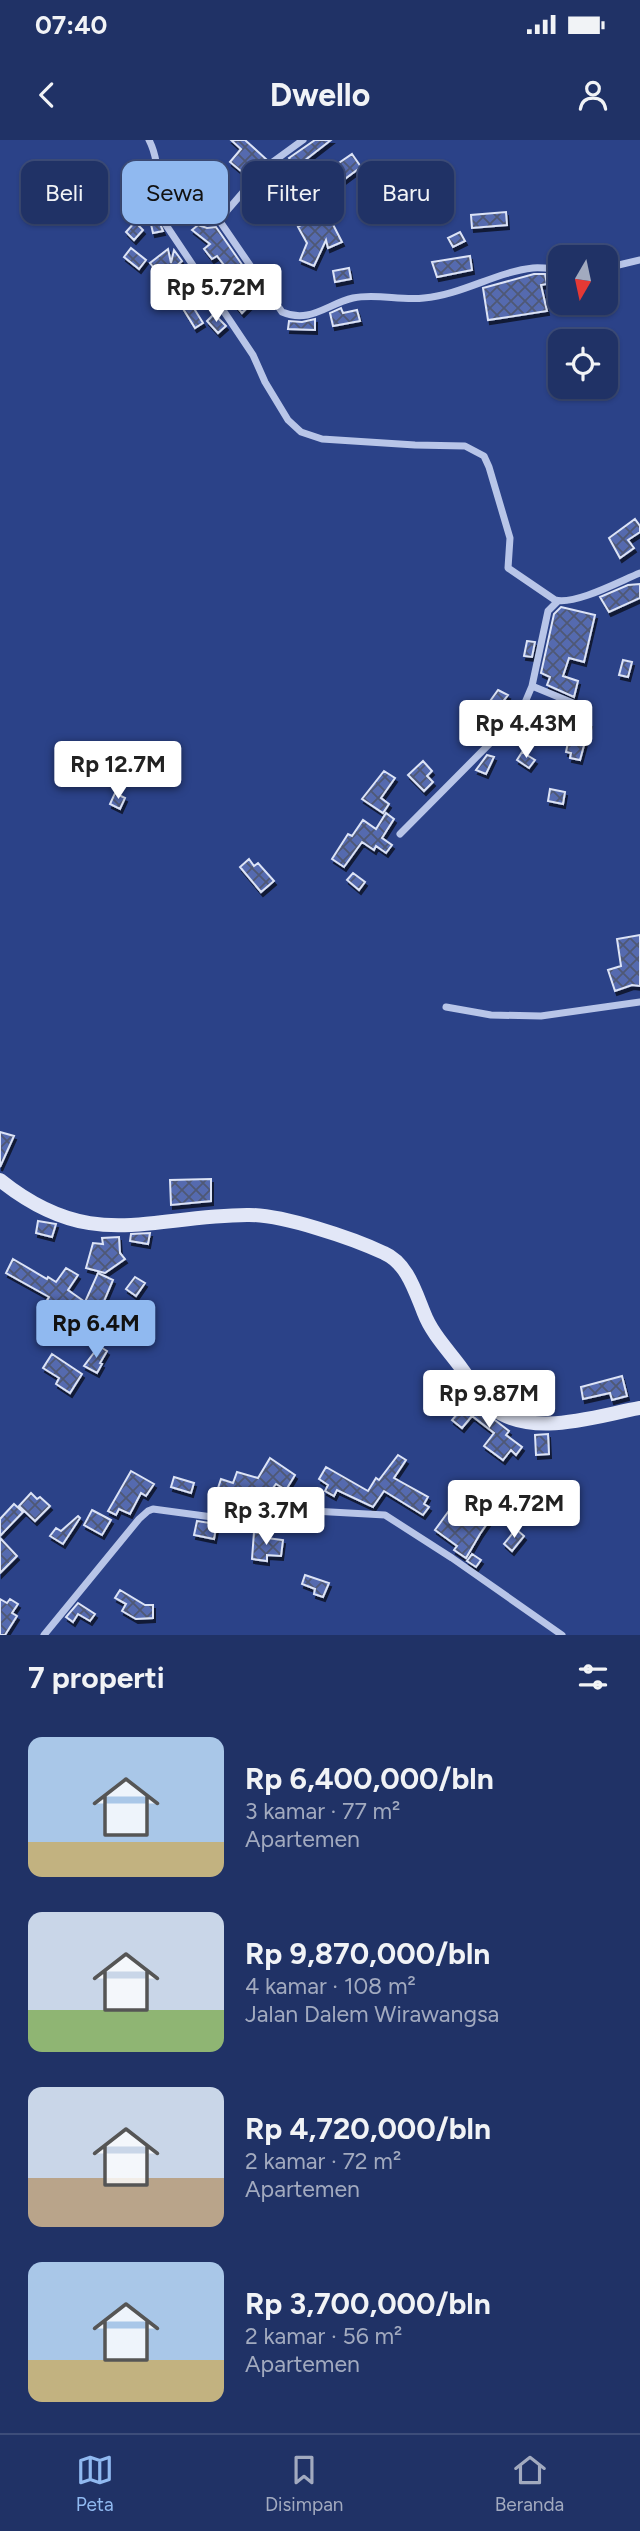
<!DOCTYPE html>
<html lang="id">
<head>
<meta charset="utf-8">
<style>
	:root { --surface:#203266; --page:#283a6c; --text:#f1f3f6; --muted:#a2aabf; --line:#3d4d7a; --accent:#90b9f0 }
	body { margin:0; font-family:Figtree,sans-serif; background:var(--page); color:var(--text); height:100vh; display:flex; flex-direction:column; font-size:26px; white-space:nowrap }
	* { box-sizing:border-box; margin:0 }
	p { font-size:23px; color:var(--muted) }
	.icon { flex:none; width:38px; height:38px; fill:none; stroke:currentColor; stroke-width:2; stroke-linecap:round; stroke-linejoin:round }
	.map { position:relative; height:1495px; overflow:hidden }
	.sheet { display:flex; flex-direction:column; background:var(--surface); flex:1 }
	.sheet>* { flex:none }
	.banner { position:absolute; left:21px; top:21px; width:598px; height:63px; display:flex; gap:14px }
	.needle { width:46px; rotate:189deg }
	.controls { position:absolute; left:548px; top:105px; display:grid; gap:14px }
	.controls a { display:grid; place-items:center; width:70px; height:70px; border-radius:14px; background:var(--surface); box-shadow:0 2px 5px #0004,0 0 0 2px var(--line); font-size:35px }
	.price { position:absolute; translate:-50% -60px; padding:0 16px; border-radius:7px; background:#fff; color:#222; font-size:23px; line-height:46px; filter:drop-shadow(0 2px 4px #0008) }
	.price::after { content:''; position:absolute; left:50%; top:42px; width:21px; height:16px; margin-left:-10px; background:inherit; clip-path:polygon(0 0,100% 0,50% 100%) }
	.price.active { background:var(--accent); color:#111 }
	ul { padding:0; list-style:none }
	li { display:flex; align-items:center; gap:21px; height:175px; padding:0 28px }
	li span { display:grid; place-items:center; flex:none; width:196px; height:140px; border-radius:14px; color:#555 }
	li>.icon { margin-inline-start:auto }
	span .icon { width:84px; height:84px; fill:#fffc; stroke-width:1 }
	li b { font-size:30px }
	h2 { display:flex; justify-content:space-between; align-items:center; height:84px; padding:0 28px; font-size:30px }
	.tag { padding:0 24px; border-radius:14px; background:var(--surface); box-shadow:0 2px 5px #0004,0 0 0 2px var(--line); font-size:24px; line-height:63px }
	.tag.active { background:var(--accent); color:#111 }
	.status { display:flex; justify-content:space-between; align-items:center; height:49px; padding:0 35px; background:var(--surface); direction:ltr }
	.status svg { height:19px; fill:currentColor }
	header { display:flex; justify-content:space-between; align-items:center; height:91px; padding:0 28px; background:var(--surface); font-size:32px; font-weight:700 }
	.menu { display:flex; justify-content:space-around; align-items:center; height:98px; border-top:2px solid var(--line); background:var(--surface); font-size:19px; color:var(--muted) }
	.menu a { display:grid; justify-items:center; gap:4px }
	.menu .active { color:var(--accent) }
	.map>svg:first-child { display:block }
	.building { fill:url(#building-cross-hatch); stroke:#dce3f6; stroke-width:2; filter:url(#shadow) }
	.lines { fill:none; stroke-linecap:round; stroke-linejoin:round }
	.street { stroke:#b8c5e8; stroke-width:7 }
	.secondary { stroke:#e2e7f7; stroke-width:14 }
</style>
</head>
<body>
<div class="status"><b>07:40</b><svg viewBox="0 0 49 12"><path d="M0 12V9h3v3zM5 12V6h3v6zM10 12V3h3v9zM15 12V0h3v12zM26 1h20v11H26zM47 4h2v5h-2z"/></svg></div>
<header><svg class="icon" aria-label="back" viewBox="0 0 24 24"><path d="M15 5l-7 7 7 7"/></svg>Dwello<svg class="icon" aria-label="person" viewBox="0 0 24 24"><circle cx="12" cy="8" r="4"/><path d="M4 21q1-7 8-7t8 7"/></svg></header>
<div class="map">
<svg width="640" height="1495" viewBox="0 0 640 1495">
	<defs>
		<pattern id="building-cross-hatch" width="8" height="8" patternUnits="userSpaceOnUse" patternTransform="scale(1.75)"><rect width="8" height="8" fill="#546baf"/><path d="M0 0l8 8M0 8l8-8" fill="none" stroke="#4f5874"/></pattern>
		<filter id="shadow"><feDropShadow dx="2" dy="4" stdDeviation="0" flood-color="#0009"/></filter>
	</defs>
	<rect width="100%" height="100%" fill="#2b4288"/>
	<path class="building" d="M231,0H245L266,19L248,37L230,22L241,9Z
		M315,0H331L304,21L308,29L300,35L289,18Z
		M352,14L361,27L334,47L328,38L336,32L333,27Z
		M262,39L275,50L265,63L256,56L261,49L257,46Z
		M203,45L217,56L213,61L220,67L214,73L193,57Z
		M153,51L154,61H141L140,52Z
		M304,52L317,59L309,71L297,64Z
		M148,71L155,72L163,91L153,93Z
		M326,71L342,102L328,108L326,100L314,126L300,120L307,103L298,87Z
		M506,72L507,85L472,88L471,75Z
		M135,82L143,90L134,100L126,92Z
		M198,85L207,88L216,87L243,126L239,128L262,153L242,173L232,161L240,154L230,142L234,138L217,116L212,119L204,109L210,104L192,90Z
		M460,92L465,101L453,107L448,98Z
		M131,108L146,120L139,129L124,117Z
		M168,109L171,123L174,110L182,121L171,131L174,135L165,142L150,123Z
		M470,116L472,130L437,137L432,122Z
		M349,128L351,139L335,142L333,131Z
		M534,134H545L547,144L541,145L547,171L488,180L483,148Z
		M194,138L200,147L193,153L186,145Z
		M190,162L203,183L195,188L182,167Z
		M341,168L343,173L357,170L360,181L333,186L330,173Z
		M214,174L226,186L218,193L207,181Z
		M315,179V190L288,189L289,181L302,182Z
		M635,379L640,386V392L628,400L634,408L620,418L609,398Z
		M640,444V458L609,472L600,457L628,445Z
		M561,467L595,475L584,522L569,518L563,536L578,541L574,557L547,545L550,537L541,533L554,474Z
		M527,501L535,502L532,517L524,516Z
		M623,520L632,522L628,537L619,535Z
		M498,550L508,555L482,588L476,583L491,565L488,564Z
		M569,571L578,574L576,579L590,583L580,620L570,618L571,613L566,612L570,592L551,584L556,572L567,576Z
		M522,612L535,620L529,628L517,620Z
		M487,615L494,617L486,634L476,630Z
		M423,621L432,631L427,636L433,642L424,651L408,635Z
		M384,631L395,638L381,658L389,664L383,673L362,659Z
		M550,649L565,652L563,664L548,661Z
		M115,653L125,658L120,669L110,664Z
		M386,673L394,679L382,698L392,705L386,713L376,706L374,710L362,702L344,727L332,719L348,694L352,696L363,680L376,689Z
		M249,719L254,726L258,723L274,741L261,752L240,727Z
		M353,733L365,742L359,750L347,740Z
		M640,795V846L632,845L615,851L608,830L621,826L617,799Z
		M0,992L14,996L0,1027Z
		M211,1039V1061L171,1065L170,1040Z
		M38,1081L56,1084L52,1097L36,1093Z
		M150,1093L148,1104L130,1101L131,1094Z
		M119,1097L120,1113L125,1119L105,1133L86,1128L93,1103L103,1104L102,1098Z
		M13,1119L47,1139L48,1137L56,1142L66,1128L78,1135L68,1150L85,1162L98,1133L113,1140L99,1173L93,1169L85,1180L68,1167L53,1200L42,1195L55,1167L46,1162L49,1157L6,1133Z
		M135,1137L145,1143L136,1156L126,1149Z
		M115,1165L135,1180L127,1192L106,1177Z
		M99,1206L107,1211L100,1223L102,1224L97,1233L84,1226Z
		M52,1214L82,1234L70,1253L56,1244L59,1238L43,1228Z
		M622,1236L627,1256L612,1260L610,1253L583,1259L581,1247Z
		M469,1260L509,1291L506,1295L522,1307L516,1315L511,1310L503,1320L484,1306L494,1293L472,1276L462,1288L452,1280Z
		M548,1294L549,1314L536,1315L535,1295Z
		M398,1315L406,1320L394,1338L428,1357L424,1364L429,1367L423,1375L384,1351L373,1367L337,1350L334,1356L325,1351L328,1345L319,1339L326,1327L368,1351L376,1338L379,1340Z
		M270,1318L295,1335L286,1350L276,1344L265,1358L262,1355L256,1362L242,1351L237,1366L224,1361L226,1357L216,1354L221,1339L233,1343L237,1332L258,1338Z
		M131,1331L154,1344L146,1356L141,1353L130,1374L119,1369L116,1375L108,1371Z
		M174,1337L194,1343L191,1353L171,1347Z
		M484,1348L516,1351L515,1362L497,1360L495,1372L480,1394L466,1418L454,1410L457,1406L435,1390L448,1372L457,1378L460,1374L473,1383L482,1371Z
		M31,1353L37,1359L40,1357L50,1366L35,1381L19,1366Z
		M14,1364L23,1372L0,1396V1379Z
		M92,1370L111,1380L102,1395L84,1385Z
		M78,1376L80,1378L63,1404L50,1396L56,1388L61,1391Z
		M197,1381L210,1383L209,1387L216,1388L214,1399L194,1395Z
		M516,1389L524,1396L512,1411L504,1404Z
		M254,1392L267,1394V1398L283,1400L281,1416L267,1415V1421L252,1419Z
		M0,1398L17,1416L0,1433Z
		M472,1414L481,1420L476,1427L467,1421Z
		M305,1435L329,1443L323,1457L314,1454L315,1449L302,1444Z
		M120,1450L145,1465H153V1478L136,1479L122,1471L126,1464L115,1458Z
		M0,1459L7,1463L10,1459L18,1464L12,1473L17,1476L5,1495H0Z
		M78,1463L95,1474L90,1481L78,1474L73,1482L66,1477Z"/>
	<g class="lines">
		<path class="street" d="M149,0C162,25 156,56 164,82L253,215L265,242L288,280L301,292L322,299L415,305L465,306L484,316L489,327L510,398L508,428L555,460C576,465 620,441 640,433
			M161,72L183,74L207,82L219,80L263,29L303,0
			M219,80L282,172C310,184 327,164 353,158C376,153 401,161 424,158C461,155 496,132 533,128C542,127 551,129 560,130
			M606,128L640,120
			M532,546L573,563
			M400,694L521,572L532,546L548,471L558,461
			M446,867L491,875L541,876L640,862
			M44,1495L139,1379L148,1371L153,1369L227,1379L295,1370L385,1375L452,1418L562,1495"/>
		<path class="secondary" d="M0,1040C91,1113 146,1076 247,1075C281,1074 352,1098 384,1113C407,1123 415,1151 424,1173C432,1194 449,1211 462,1229C471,1241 480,1257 491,1267C531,1299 595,1276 640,1268"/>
	</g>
</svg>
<div class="controls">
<a><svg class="needle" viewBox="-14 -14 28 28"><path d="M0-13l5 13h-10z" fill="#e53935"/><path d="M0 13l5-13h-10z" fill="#a2aabf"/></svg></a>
<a><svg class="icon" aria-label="locate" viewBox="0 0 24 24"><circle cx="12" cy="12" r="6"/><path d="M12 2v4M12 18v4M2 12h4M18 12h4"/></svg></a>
</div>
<b class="price" style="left:216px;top:184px">Rp 5.72M</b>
<b class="price" style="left:526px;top:620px">Rp 4.43M</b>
<b class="price" style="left:118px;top:661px">Rp 12.7M</b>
<b class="price active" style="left:96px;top:1220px">Rp 6.4M</b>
<b class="price" style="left:489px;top:1290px">Rp 9.87M</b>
<b class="price" style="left:514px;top:1400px">Rp 4.72M</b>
<b class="price" style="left:266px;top:1407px">Rp 3.7M</b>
<div class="banner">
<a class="tag">Beli</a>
<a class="tag active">Sewa</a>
<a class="tag">Filter</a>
<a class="tag">Baru</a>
</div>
</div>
<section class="sheet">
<h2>7 properti<svg class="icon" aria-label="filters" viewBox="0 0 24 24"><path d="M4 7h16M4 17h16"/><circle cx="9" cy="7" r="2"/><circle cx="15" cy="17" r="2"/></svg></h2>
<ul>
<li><span style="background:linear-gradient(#a9c7e8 75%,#c2b280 0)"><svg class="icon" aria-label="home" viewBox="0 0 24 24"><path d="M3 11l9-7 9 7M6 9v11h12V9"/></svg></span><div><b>Rp 6,400,000/bln</b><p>3 kamar · 77 m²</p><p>Apartemen</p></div></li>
<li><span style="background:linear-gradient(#c9d6e8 70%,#8fb573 0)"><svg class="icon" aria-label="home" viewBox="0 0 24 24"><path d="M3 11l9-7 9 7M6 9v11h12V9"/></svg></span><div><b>Rp 9,870,000/bln</b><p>4 kamar · 108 m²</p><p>Jalan Dalem Wirawangsa</p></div></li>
<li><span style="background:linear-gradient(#c9d6e8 65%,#b9a48a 0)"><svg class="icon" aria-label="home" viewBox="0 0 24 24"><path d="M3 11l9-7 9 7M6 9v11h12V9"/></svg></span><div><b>Rp 4,720,000/bln</b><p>2 kamar · 72 m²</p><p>Apartemen</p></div></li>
<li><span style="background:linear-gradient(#a9c7e8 70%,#c2b280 0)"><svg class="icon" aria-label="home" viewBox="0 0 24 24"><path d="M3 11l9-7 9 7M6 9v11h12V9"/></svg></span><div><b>Rp 3,700,000/bln</b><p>2 kamar · 56 m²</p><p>Apartemen</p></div></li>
</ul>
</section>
<nav class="menu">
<a class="active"><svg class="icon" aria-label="map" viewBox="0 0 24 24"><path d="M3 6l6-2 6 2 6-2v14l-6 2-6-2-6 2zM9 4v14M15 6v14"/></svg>Peta</a>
<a><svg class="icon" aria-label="saved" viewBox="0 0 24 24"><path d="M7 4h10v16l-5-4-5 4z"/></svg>Disimpan</a>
<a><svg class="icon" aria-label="home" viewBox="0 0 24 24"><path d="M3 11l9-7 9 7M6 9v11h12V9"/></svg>Beranda</a>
</nav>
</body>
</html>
